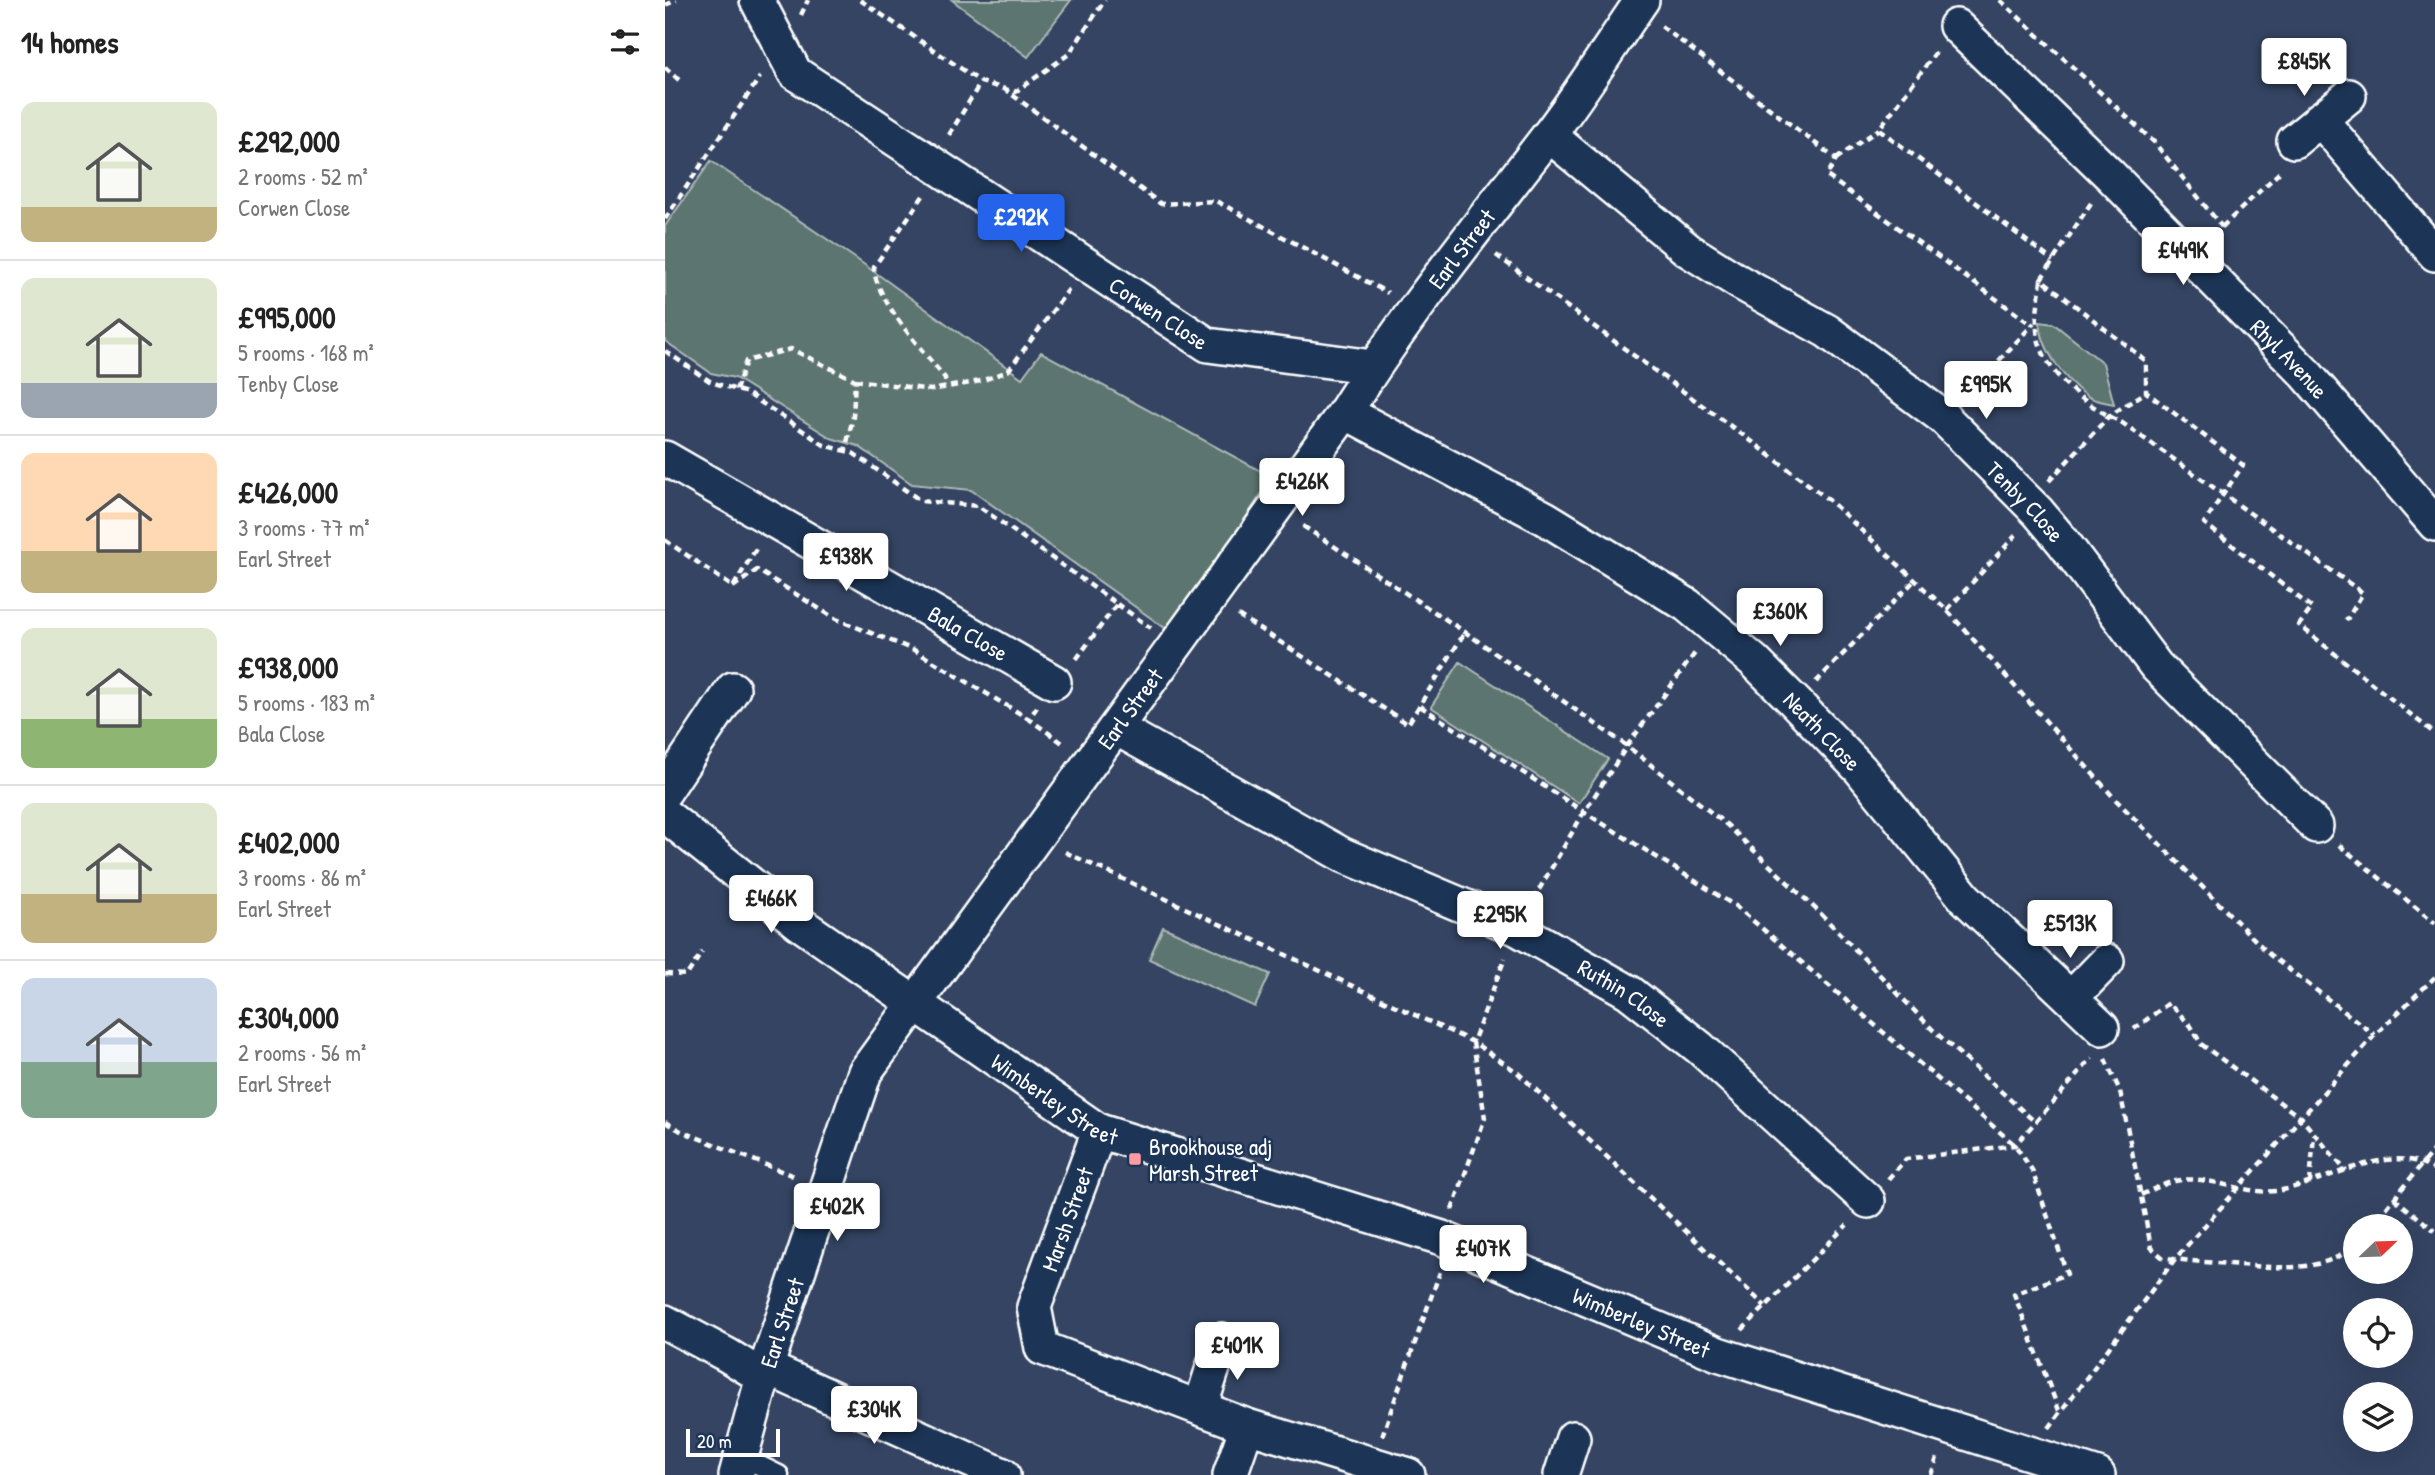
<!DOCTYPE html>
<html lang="en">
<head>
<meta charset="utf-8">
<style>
	:root { --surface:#fff; --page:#f2f2f2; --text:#222; --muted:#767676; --line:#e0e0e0; --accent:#2563eb }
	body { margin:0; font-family:"Patrick Hand",sans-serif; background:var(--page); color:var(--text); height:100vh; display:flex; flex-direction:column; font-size:26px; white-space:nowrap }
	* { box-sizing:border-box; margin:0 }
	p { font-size:23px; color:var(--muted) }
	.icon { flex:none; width:38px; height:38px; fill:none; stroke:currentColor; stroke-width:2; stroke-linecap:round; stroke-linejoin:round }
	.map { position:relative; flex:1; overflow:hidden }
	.side { display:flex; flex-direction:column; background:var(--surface); width:665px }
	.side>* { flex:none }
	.needle { width:46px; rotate:67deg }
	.fabs { position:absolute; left:1678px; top:1214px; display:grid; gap:14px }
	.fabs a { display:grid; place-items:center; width:70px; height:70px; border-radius:50%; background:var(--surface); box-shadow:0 7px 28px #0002; font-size:35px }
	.scale { position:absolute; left:21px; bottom:18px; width:94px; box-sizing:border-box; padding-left:7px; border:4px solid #fff; border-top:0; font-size:19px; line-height:24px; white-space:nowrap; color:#fff; -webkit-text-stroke:5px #1d3557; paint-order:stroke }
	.price { position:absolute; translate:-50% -60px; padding:0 16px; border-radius:7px; background:#fff; color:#222; font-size:23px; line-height:46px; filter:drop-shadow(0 2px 4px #0008) }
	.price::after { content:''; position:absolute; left:50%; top:42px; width:21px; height:16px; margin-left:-10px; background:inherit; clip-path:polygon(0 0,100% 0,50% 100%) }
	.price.on { background:var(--accent); color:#fff }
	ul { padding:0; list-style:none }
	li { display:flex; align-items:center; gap:21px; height:175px; padding:0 21px }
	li+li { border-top:2px solid var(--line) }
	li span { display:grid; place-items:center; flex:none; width:196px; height:140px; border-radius:14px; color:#555 }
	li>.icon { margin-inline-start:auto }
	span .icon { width:84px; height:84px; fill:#fffc; stroke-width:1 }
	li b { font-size:30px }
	h2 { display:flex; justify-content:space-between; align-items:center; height:84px; padding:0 21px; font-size:30px }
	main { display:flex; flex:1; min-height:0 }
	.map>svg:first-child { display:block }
	.green { fill:#5d746f; stroke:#aebab7; stroke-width:2 }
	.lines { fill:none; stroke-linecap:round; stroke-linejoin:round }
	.lane-casing { stroke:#fff; stroke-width:23 }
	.street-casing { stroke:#fff; stroke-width:38 }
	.path { stroke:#fff; stroke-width:4.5; stroke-dasharray:7 5; stroke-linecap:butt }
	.lane { stroke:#1d3557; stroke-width:18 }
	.street { stroke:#1d3557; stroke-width:33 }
	.poi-dot { fill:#ff9aa2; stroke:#1d3557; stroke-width:2.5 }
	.labels { text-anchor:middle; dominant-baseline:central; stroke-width:5; stroke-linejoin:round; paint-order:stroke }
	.street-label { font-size:23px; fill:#fff; stroke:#1d3557 }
	.poi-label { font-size:23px; fill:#fff; stroke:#1d3557; text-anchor:start }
</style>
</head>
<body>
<main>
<section class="side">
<h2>14 homes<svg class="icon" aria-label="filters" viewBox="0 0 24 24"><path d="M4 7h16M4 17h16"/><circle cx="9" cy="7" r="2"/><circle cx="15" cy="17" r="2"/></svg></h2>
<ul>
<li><span style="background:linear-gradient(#dfe7d0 75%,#c2b280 0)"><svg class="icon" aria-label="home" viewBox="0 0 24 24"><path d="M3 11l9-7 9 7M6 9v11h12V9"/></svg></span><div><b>£292,000</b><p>2 rooms · 52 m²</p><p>Corwen Close</p></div></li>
<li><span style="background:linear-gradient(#dfe7d0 75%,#9aa5b1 0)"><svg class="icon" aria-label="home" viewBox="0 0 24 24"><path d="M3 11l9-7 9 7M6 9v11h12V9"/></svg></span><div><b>£995,000</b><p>5 rooms · 168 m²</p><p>Tenby Close</p></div></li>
<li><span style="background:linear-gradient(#ffd9b3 70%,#c2b280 0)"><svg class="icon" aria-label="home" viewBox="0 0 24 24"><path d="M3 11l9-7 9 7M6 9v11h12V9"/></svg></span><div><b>£426,000</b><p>3 rooms · 77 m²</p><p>Earl Street</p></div></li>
<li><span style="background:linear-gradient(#dfe7d0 65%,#8fb573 0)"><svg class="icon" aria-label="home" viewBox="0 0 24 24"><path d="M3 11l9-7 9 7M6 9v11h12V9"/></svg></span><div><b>£938,000</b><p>5 rooms · 183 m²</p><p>Bala Close</p></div></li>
<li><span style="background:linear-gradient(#dfe7d0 65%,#c2b280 0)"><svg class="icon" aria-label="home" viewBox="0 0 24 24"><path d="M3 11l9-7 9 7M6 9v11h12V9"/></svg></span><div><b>£402,000</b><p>3 rooms · 86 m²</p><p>Earl Street</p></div></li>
<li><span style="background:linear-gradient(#c9d6e8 60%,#7fa58c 0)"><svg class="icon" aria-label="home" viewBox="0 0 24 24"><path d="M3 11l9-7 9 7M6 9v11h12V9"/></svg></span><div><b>£304,000</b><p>2 rooms · 56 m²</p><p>Earl Street</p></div></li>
</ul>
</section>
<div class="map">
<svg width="1770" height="1475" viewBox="0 0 1770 1475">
	<rect width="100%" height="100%" fill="#344462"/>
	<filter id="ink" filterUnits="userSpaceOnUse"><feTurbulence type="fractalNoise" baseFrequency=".0143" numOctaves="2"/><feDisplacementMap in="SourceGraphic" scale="14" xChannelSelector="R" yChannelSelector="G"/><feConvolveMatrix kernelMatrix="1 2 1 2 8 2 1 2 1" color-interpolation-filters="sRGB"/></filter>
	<g filter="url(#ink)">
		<path class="green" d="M287,0H406L363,57Z
			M46,161L190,258L357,378L376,352L607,477L507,633L306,490L247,484L193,446L166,438L70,378L46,373L0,341V226Z
			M1375,322L1389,324L1438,363L1449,404C1440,402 1429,401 1422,396C1400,381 1376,349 1375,322Z
			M795,662L943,759L914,803L766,707Z
			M498,927L605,974L590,1007L484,959Z"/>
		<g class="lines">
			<g class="lane-casing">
				<path id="lane" d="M75,1456L114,1475"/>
			</g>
			<g class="street-casing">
				<g id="street">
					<path id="s1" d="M92,0L130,73L543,345L708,367"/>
					<path id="s2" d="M1291,26L1445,175L1642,375L1770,524"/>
					<path d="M1655,119L1770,254"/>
					<path id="s3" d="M884,135L1023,250L1074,282L1162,331L1279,418L1373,512L1399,543L1491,666L1651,826"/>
					<path d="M1629,141L1684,96"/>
					<path id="s4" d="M680,412L880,518L1022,605L1089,661L1131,703L1195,769L1300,898L1437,1028"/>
					<path id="s5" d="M0,458L389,682"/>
					<path id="s6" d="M451,728L678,855L851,928L964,992L1035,1048L1203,1201"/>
					<path d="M0,791L68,689"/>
					<path id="s7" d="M0,815L134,923L434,1131L777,1238L1053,1354L1433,1475"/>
					<path d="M1406,998L1442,961"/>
					<path d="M434,1131L369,1307L377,1348L582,1426L743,1475"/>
					<path d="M0,1322L62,1355L98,1377"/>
					<path d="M102,1368L338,1475"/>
					<path d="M535,1408L557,1340"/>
					<path id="s8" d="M71,1475L98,1377L200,1072L680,412C741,315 813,227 883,136C916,93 946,45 977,0"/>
					<path d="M565,1475L582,1426"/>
					<path d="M896,1475L908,1438"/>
				</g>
			</g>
			<path class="path" d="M195,0L316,82L350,92L404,54L440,0
				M1335,0L1489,142L1557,227L1548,237
				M0,5L12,0
				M136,15L143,0
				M996,26L1171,159L1162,176L1367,325
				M1271,52L1214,129L1388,261
				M0,67L16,82
				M338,88L496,204L551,201L723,293
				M284,135L316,82
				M1171,159L1214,129
				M258,196L209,267C209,298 259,352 280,378L281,387
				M1426,203L1376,279L1481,361V392L1578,465L1539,523L1647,608L1634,625L1770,734
				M0,219L95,77
				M1557,227L1617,170
				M831,255L1093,446L1165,501L1282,610L1452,801L1605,955L1710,1035
				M1376,280C1374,301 1368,325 1375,345C1387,380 1424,407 1456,422L1698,593L1681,621
				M0,351L46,382L82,393L159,445L188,453L256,501L313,506L452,604L410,661
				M190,380L266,390L316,381L343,371L404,289
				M71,390L81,361L126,349L190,380L188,417L180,451
				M1301,396L1369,323
				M1384,481L1444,416L1481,392
				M638,526L800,632L962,746L1062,825L1154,912L1268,1030L1370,1122
				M0,540L68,587L92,547
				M68,587L92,570L171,619L249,650L364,719
				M452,604L486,628
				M1282,610L1351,535
				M573,615L743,724L800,632
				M1151,682L1251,579
				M755,706L919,812L1072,907L1350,1145L1367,1170L1402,1274L1349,1294L1395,1413
				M372,707L364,719L399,744
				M1674,845L1770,923
				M400,852L808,1042L852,1072L1100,1306
				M868,900L919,812L962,746L1030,653
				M0,974L22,975L37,952
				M1469,1029L1504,1003L1526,1026L1536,1044L1636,1118L1681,1171
				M1440,1059L1455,1091L1486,1247L1497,1257C1519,1261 1541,1262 1563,1264C1606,1267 1654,1275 1690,1246
				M0,1122L16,1131L131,1177
				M1223,1179L1241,1159L1350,1145L1427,1058
				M1645,1183L1649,1135
				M1476,1195C1489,1189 1502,1182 1516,1180C1550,1176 1582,1197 1617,1190C1662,1182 1728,1140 1770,1170
				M1729,1198L1770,1231
				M787,1210L820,1118L808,1042L840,958
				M1706,1227L1770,1148
				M1077,1330L1182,1225
				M1384,1428L1510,1259L1710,1035L1770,977
				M717,1436L775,1272
				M1266,1475L1272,1458"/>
			<use href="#lane" class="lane"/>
			<use href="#street" class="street"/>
		</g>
	</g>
	<rect class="poi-dot" x="463" y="1152" width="14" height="14" rx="3.5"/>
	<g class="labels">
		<g class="street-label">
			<text stroke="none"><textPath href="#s8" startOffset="1440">Earl Street</textPath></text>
			<text stroke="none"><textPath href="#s1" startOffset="518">Corwen Close</textPath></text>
			<text stroke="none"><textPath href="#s2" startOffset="471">Rhyl Avenue</textPath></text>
			<text stroke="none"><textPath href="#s3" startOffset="604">Tenby Close</textPath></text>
			<text stroke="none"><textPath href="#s5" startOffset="350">Bala Close</textPath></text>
			<text stroke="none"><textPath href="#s8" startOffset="873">Earl Street</textPath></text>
			<text stroke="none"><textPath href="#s4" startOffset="578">Neath Close</textPath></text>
			<text stroke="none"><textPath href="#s6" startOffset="574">Ruthin Close</textPath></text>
			<text stroke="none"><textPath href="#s7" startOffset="483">Wimberley Street</textPath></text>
			<text transform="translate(402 1219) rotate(-70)">Marsh Street</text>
			<text stroke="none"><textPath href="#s7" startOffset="1113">Wimberley Street</textPath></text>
			<text stroke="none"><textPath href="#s8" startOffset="159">Earl Street</textPath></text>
		</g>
		<g class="poi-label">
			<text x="484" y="1146">Brookhouse adj<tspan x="484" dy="26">Marsh Street</tspan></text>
		</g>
	</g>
</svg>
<div class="fabs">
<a><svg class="needle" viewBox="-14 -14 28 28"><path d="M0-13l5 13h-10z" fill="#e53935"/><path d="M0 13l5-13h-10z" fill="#767676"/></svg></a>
<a><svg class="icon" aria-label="locate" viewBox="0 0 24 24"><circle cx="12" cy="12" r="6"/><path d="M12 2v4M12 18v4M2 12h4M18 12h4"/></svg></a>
<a><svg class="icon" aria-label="layers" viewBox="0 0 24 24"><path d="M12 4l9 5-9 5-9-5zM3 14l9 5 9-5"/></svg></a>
</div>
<div class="scale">20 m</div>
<b class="price" style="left:1639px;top:98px">£845K</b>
<b class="price on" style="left:356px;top:254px">£292K</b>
<b class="price" style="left:1518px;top:287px">£449K</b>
<b class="price" style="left:1321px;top:421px">£995K</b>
<b class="price" style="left:637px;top:518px">£426K</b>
<b class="price" style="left:181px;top:593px">£938K</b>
<b class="price" style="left:1115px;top:648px">£360K</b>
<b class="price" style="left:106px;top:935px">£466K</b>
<b class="price" style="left:835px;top:951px">£295K</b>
<b class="price" style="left:1405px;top:960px">£513K</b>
<b class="price" style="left:172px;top:1243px">£402K</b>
<b class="price" style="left:818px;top:1285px">£407K</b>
<b class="price" style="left:572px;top:1382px">£401K</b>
<b class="price" style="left:209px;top:1446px">£304K</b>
</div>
</main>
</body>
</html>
